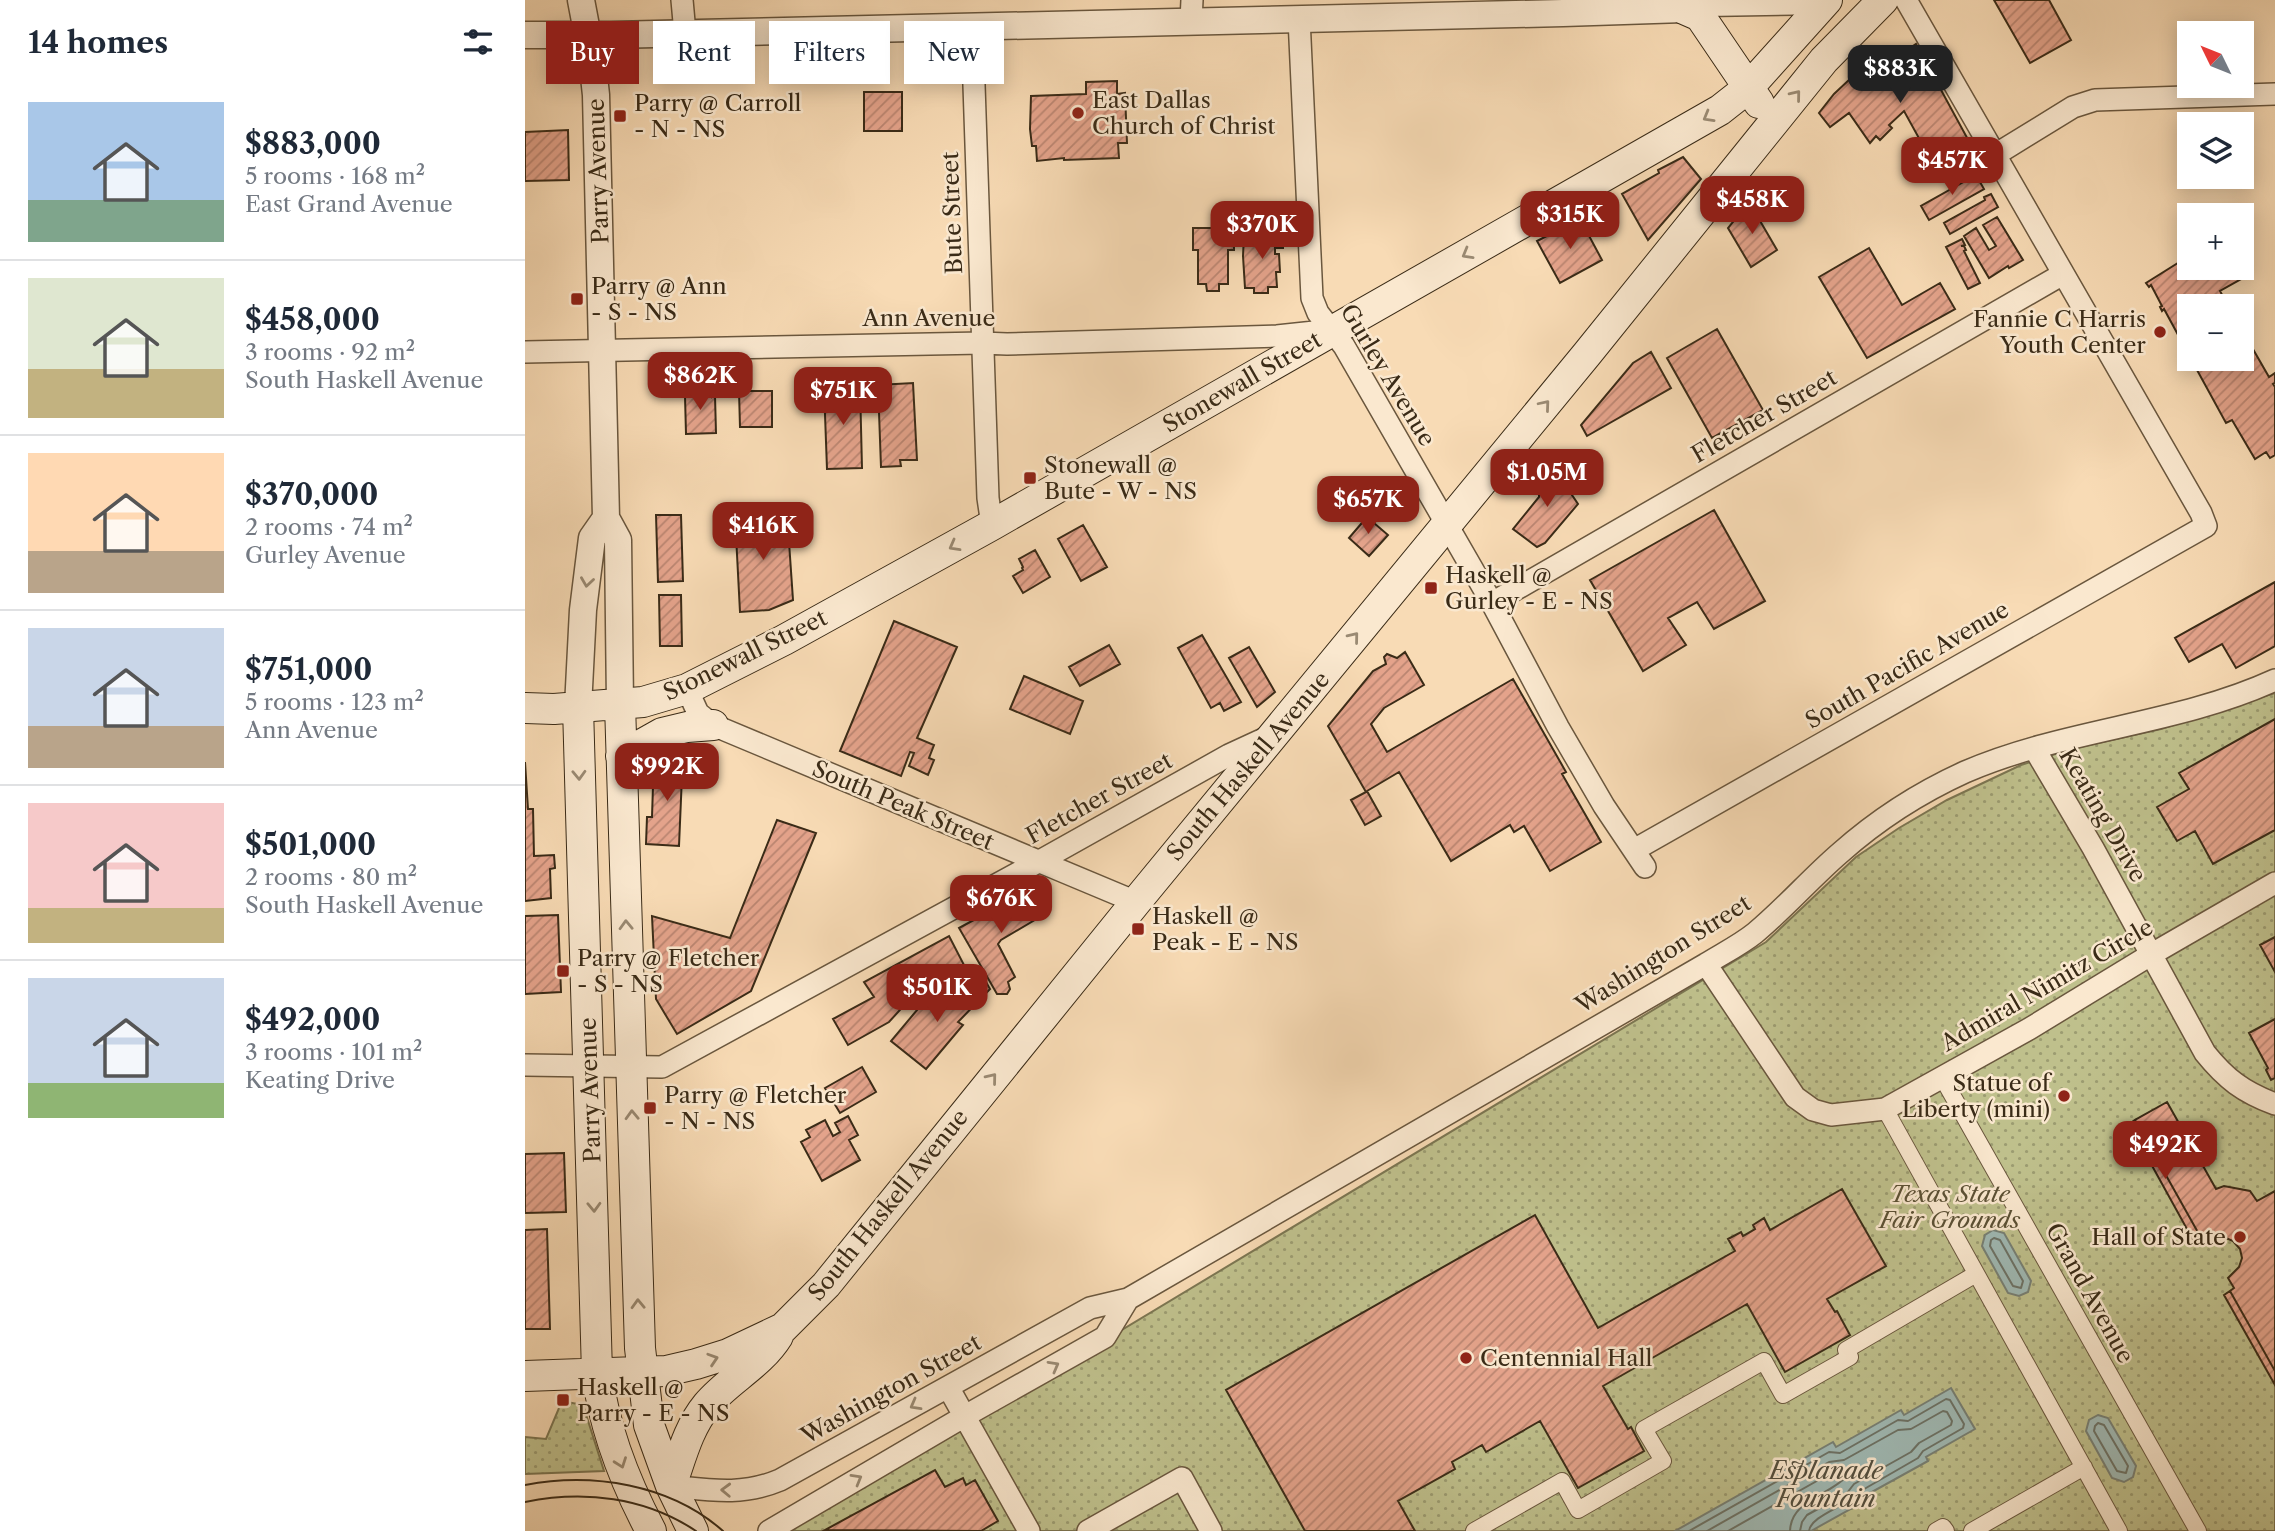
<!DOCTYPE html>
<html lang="en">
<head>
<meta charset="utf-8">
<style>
	:root { --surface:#fff; --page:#f6f6f7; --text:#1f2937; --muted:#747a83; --line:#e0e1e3; --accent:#8f2418 }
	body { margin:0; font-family:"Libre Caslon Text",serif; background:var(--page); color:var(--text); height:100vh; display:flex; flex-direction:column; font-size:26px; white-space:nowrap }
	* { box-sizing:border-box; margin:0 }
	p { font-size:23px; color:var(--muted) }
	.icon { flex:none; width:38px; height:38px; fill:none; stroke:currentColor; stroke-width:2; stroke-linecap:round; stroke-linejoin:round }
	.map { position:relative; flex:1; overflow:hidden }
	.side { display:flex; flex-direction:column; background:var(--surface); width:525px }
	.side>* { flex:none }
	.guide { position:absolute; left:21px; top:21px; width:665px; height:63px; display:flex; gap:14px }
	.needle { width:46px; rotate:313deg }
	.tools { position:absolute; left:1652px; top:21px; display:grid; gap:14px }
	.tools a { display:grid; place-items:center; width:77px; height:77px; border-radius:0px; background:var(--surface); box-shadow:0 4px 18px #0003; font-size:35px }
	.price { position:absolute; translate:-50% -60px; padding:0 16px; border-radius:14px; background:var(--accent); color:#fff; font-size:23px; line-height:46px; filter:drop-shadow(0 2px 4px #0008) }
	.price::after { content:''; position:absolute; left:50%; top:42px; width:21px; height:16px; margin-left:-10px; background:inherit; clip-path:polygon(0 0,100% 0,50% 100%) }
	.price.selected { background:#222; color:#fff }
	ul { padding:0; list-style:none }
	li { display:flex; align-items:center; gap:21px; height:175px; padding:0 28px }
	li+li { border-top:2px solid var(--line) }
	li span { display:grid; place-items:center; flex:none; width:196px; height:140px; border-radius:0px; color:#555 }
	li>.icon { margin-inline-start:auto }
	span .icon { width:84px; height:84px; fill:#fffc; stroke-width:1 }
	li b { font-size:30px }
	h2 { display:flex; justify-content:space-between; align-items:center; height:84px; padding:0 28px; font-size:30px }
	.pill { padding:0 24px; border-radius:0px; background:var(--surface); box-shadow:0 4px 18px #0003; font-size:24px; line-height:63px }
	.pill.selected { background:var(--accent); color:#fff }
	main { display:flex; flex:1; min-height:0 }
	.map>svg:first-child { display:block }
	.grass { fill:url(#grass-dots); stroke:#7c7652; stroke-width:2 }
	.water { fill:#9fb9b4; stroke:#778075; stroke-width:2 }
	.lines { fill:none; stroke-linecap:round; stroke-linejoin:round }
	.shore { stroke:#6c7266; stroke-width:2 }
	.building { fill:url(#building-hatch); stroke:#3a2b17; stroke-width:2 }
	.pedestrian-casing { stroke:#6a573e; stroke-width:18 }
	.minor-casing { stroke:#6a573e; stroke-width:24 }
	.tertiary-casing { stroke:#6a573e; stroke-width:29 }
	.secondary-casing { stroke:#3a2b17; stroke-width:32 }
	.pedestrian { stroke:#fae8cf; stroke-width:16 }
	.minor { stroke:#fae8cf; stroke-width:21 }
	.tertiary { stroke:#fae8cf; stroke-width:26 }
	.secondary { stroke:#fae8cf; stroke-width:30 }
	.tram { stroke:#3a2b17; stroke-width:2 }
	.oneway { stroke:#9a8a73 }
	.poi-dot { fill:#8f2418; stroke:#fae8cf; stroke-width:2.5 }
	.labels { text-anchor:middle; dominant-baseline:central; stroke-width:5; stroke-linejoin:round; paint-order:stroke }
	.poi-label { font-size:23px; fill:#3a2b17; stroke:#fae8cf; text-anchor:start }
	.street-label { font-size:23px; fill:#3a2b17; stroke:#fae8cf }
	.park-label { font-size:23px; font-style:italic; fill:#5b5034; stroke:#fae8cf }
	.water-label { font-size:24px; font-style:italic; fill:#534e3e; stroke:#fae8cf }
</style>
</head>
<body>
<main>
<section class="side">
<h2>14 homes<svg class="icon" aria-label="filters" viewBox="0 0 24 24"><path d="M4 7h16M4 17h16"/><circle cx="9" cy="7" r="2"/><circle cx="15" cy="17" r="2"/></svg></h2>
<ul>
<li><span style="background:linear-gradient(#a9c7e8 70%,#7fa58c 0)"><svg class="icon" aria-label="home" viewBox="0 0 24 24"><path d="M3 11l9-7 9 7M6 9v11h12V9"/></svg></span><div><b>$883,000</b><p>5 rooms · 168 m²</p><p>East Grand Avenue</p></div></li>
<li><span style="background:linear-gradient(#dfe7d0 65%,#c2b280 0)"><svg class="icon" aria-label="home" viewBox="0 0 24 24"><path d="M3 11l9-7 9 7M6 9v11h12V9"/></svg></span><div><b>$458,000</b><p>3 rooms · 92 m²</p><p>South Haskell Avenue</p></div></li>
<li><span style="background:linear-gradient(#ffd9b3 70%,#b9a48a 0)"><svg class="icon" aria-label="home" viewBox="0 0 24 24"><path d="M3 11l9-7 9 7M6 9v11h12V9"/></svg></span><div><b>$370,000</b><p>2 rooms · 74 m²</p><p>Gurley Avenue</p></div></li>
<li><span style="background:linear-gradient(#c9d6e8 70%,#b9a48a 0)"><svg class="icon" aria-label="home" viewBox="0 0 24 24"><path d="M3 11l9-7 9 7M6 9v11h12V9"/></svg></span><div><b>$751,000</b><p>5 rooms · 123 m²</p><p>Ann Avenue</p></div></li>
<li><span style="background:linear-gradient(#f6c9c9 75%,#c2b280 0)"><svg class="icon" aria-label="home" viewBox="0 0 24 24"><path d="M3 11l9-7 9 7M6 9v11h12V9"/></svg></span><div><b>$501,000</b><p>2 rooms · 80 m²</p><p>South Haskell Avenue</p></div></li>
<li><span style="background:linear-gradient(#c9d6e8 75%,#8fb573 0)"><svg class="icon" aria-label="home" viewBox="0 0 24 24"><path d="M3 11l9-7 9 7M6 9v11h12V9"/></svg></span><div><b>$492,000</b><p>3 rooms · 101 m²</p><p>Keating Drive</p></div></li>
</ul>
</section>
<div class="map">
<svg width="1750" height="1531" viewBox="0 0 1750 1531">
	<defs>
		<pattern id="grass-dots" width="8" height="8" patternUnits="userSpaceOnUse" patternTransform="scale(1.75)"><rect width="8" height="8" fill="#bfc08c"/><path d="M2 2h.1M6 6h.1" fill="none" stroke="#9c9c71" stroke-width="1.8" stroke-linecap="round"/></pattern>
		<pattern id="building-hatch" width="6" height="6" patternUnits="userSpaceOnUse" patternTransform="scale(1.75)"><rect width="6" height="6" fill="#e4a38b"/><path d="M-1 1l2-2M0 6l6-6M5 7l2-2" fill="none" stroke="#ba8571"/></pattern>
	</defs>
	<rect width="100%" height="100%" fill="#f8dbb5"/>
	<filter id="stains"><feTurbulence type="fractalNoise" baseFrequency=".00286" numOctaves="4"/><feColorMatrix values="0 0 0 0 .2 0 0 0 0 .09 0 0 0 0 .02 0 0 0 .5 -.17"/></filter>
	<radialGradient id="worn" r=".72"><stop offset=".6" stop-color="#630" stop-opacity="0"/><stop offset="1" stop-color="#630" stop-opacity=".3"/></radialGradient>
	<path class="grass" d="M1750,693V1531H263L1241,942L1331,857L1374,828L1422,800L1496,765L1546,749L1636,729Z
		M37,1401L58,1405L79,1471L0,1474V1437L21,1439Z"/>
	<path class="water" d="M1468,1230L1479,1233L1506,1281L1503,1292L1494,1296L1483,1293L1457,1246L1460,1235Z
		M1426,1388L1450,1429L1401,1457L1403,1461L1336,1498L1338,1502L1286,1531H1150L1308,1442L1311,1447L1376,1410L1379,1415Z
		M1573,1415L1583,1418L1611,1466L1608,1477L1599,1482L1587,1478L1561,1431L1564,1420Z"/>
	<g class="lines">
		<path class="shore" d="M1469,1238L1475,1240L1498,1281L1496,1288L1488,1286L1465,1246L1466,1240Z
			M1573,1423L1579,1425L1603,1466L1601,1473L1592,1471L1569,1431L1570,1426Z
			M1164,1531L1304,1452L1315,1453L1373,1420L1383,1421L1421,1399L1425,1400L1439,1424L1438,1428L1398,1451L1393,1458L1334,1492C1323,1506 1286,1515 1284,1531
			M1182,1531L1304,1462L1319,1460L1373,1430L1386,1429L1418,1411L1422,1412L1427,1421L1426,1425L1394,1443L1386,1452L1329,1484L1322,1493L1282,1515L1277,1522L1275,1531
			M1203,1531L1306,1473H1320L1321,1477C1303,1496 1266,1500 1265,1531"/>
	</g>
	<path class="building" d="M1469,0H1524L1546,40L1505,63Z
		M1391,44L1446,145L1404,167L1392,143L1395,140L1379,111L1364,125L1367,128L1355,140L1351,136L1345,143L1324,113L1305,127L1294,113L1309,94L1342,63L1348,73Z
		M592,81V94L600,93L602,143H593L594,158L539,160V158L512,161L511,146H507L505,129L506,96L561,94V82Z
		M339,92H377V131H339Z
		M43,130L44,180L0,181V132Z
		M1158,157L1176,179L1123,240L1097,194L1134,173L1133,170Z
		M1451,175L1459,189L1404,220L1396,206Z
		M1466,194L1473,207L1425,234L1419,223L1460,200L1459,197Z
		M1224,202L1252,250L1226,267L1203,228Z
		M1472,217L1498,260L1484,268L1483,266L1464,278L1439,236L1451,228L1464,250L1471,246L1458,225Z
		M1055,219L1077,260L1035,283L1012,241Z
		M668,228H709V250H703V284H694V291H682L681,284H673V250H668Z
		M758,233V248H750V254H754L755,272H751L752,287H743V293H729V288H720L718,256L719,234Z
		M1437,239L1440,245L1436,246H1439L1441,250L1439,251L1455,283L1443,289L1421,247Z
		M1344,248L1377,305L1415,283L1430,309L1342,358L1294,277Z
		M1664,256V268H1717V260L1725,274L1695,291L1703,306H1664V355L1639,309L1637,311L1635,307L1637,306L1626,285L1624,287L1621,283Z
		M1192,329L1238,410L1187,438L1142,358Z
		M1717,330L1744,377L1750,373V383L1748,384L1750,387V455L1745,458L1741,452L1730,459L1707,420L1701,423L1666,359H1717Z
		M1126,352L1146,388L1062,436L1056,425L1108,363Z
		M388,383L392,460H375L376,466L356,467L353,385Z
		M335,386L337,468L302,469L299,387Z
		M162,390H187V397L190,396L191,433L161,434L160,396H162Z
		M214,391H247V427H215Z
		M1024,461L1053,504L1020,543L1012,547L988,529L1014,497V479Z
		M1189,510L1240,601L1189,629L1172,602L1143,618L1161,645L1118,671L1065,580Z
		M262,513L268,600L244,610L215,612L210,516Z
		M131,515H156L158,581L133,582Z
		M842,517L863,535L844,556L824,538Z
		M558,525L582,567L556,581L533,539Z
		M510,550L525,577L498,593L488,576L498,570L497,568L498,567L494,559Z
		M1750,582V646L1711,668L1697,644L1664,662L1650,638Z
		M134,595H156L157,646H135Z
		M369,621L432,647L392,738L409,745L404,758L409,760L403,775L384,766L389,753L385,752L376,776L315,751Z
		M677,635L716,702L699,711L695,703L686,708L653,648Z
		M584,645L595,664L555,686L544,667Z
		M724,647L750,692L732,707L704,658Z
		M880,652L899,685L859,708L846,724L862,752L988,679L1041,772L1037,774L1076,842L1025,871L999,826L989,832L985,825L926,861L874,772L842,791L856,816L840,825L826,800L841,792L803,726L848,671L861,664L859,657L862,654L872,658Z
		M499,676L558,701L545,734L485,709Z
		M1750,719V830L1688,864L1670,831L1652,841L1632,807L1664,789L1654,773Z
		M144,752H158L154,846L121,844L122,817H127L128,786L134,764Z
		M0,762L3,809H8L9,856L29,855L30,868L25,869L26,898L0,901Z
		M252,820L291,833L226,991L152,1034L131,999L127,916L205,938Z
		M506,889L517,894L520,899L516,907L520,914L476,940L473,944L490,977L483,982L485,989L482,994H472L434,928Z
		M33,915L36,992L0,994V916Z
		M424,936L439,965L393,990L364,1022L323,1045L308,1019L349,997L339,982Z
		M1750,937V972L1735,945Z
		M456,973L465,989L433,1022L438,1025L401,1069L366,1041L403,997L419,1010Z
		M1750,1019V1078L1746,1080L1741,1070L1743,1068L1724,1033Z
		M337,1067L351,1092L315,1113L300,1088Z
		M1642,1102L1691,1189L1699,1186L1725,1191L1732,1201L1750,1191V1371L1705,1291L1709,1288L1703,1278L1714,1267L1717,1258L1715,1249L1708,1241L1701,1238L1692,1237L1683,1242L1679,1234L1675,1236L1610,1120Z
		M323,1116L333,1135L324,1140L335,1160L297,1181L276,1142L285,1137L281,1130L300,1120L308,1136L315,1132L310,1123Z
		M1610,1120L1675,1236L1668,1240L1604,1124Z
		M39,1153L41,1212L0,1213V1154Z
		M1317,1189L1361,1266L1302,1299L1310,1312L1312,1311L1325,1335L1260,1372L1222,1304L1078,1386L1103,1429L1106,1427L1119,1451L1053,1488L1015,1421L961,1452L957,1445L943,1453L927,1462L930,1469L873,1501L890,1531H780L701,1390L1010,1215L1073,1328L1210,1251L1203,1239L1216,1232L1218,1236L1230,1229L1228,1225L1239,1218L1245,1230Z
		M22,1229L25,1329H0V1230Z
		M1705,1291L1750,1371V1385L1699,1295Z
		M410,1470L420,1487L438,1478L441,1485L450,1480L473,1521L456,1531L300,1530Z"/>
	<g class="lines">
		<g class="pedestrian-casing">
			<path id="pedestrian" d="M1417,1077L1673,1531
				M1360,1109L1594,1531
				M949,1531L1037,1481L1053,1510L1138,1461L1119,1429L1239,1361L1258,1395L1325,1357L1321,1350L1451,1274
				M1411,1531L1418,1527L1421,1531
				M1447,1531L1559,1467"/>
		</g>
		<g class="minor-casing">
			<path id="minor" d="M157,0L160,33
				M774,18L787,298L793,313L819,346L967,603L1033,727L1079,806L1120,867
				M666,21L667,0
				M447,26L463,498L467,525
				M1470,155L1548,107L1570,100L1750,94
				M0,352L457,343L482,344L752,336L799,331
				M967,603L1538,274
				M162,689L173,713L188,725L611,902
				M1509,748L1568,848L1680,1053C1701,1079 1718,1092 1750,1104
				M1109,850L1681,526L1676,513L1381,0
				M1181,964L1270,1097L1288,1110L1306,1115L1360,1109L1504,1029L1627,954L1750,883
				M0,1065L137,1067L513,862L704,755L743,737
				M423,1387L504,1531
				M146,1486C185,1490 217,1496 255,1480L565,1308L603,1299L1181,964C1197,954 1215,945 1230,933C1260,908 1286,878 1315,853C1351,821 1396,792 1440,772C1539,729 1652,725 1750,680
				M244,1531L440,1416L580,1337L603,1299
				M563,1531L657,1478L686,1531"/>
		</g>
		<g class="tertiary-casing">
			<path id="tertiary" d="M56,0L67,58L71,95L81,518L93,540L95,704
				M0,35H86L1038,13L1159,9L1181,3L1301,1
				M53,707L58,610L67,538L81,518"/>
		</g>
		<g class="secondary-casing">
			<path id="secondary" d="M1159,9L1175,16L1234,103
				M95,704L115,1348L124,1425L146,1486L168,1531
				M53,707L72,1373C79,1428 100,1482 126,1531
				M0,708L29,709L118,702L162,689L259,640L467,525L1195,110L1223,88L1302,0
				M96,756L137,733L162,727L188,725
				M0,1376L141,1371L171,1364L203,1354L258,1328L301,1285L611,902L1062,354L1299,60L1358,0
				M146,1486C156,1458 163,1428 182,1405C204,1379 235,1365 253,1336"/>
		</g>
		<use href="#pedestrian" class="pedestrian"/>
		<use href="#minor" class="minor"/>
		<use href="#tertiary" class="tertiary"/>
		<use href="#secondary" class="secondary"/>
		<path class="tram" d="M0,1485C67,1472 145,1484 198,1531
			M0,1502C59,1490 120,1497 171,1531"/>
	</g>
	<defs><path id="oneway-chevron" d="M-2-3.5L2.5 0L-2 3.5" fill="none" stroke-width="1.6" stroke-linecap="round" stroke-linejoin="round" transform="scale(1.75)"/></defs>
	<g class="oneway">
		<use href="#oneway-chevron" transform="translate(1271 95) rotate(-51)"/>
		<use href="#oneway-chevron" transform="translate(1183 117) rotate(150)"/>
		<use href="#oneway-chevron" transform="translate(942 254) rotate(150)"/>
		<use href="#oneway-chevron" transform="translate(1020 405) rotate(-50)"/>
		<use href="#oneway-chevron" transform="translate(429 546) rotate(151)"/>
		<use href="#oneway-chevron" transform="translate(62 582) rotate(98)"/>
		<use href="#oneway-chevron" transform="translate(829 637) rotate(-51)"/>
		<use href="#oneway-chevron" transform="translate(54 775) rotate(88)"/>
		<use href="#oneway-chevron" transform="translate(101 925) rotate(-92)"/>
		<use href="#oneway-chevron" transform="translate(467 1078) rotate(-51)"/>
		<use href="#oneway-chevron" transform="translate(107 1115) rotate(-92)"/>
		<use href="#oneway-chevron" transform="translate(69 1207) rotate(88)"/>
		<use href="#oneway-chevron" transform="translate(113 1304) rotate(-92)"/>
		<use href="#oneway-chevron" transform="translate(188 1359) rotate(-18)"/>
		<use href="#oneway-chevron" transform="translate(529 1366) rotate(-29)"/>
		<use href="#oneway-chevron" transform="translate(390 1405) rotate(151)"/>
		<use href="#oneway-chevron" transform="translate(96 1463) rotate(70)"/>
		<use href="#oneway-chevron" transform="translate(332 1479) rotate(-30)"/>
		<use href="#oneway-chevron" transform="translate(201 1490) rotate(-178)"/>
	</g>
	<g class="poi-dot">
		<circle cx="553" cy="113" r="7"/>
		<rect x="88" y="109" width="14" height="14" rx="3.5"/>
		<rect x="45" y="292" width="14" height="14" rx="3.5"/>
		<circle cx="1635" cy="332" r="7"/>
		<rect x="498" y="471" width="14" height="14" rx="3.5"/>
		<rect x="899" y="581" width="14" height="14" rx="3.5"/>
		<rect x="606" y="922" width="14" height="14" rx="3.5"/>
		<rect x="31" y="964" width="14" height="14" rx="3.5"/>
		<circle cx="1539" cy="1096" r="7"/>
		<rect x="118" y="1101" width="14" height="14" rx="3.5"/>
		<circle cx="1715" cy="1237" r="7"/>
		<circle cx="941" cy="1358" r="7"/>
		<rect x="31" y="1393" width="14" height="14" rx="3.5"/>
	</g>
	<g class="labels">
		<g class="poi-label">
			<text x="567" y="100">East Dallas<tspan x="567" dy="26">Church of Christ</tspan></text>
			<text x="109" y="103">Parry @ Carroll<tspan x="109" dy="26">- N - NS</tspan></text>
			<text x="66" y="286">Parry @ Ann<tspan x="66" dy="26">- S - NS</tspan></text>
			<text x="1621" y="319" text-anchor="end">Fannie C Harris<tspan x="1621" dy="26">Youth Center</tspan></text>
			<text x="519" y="465">Stonewall @<tspan x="519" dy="26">Bute - W - NS</tspan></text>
			<text x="920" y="575">Haskell @<tspan x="920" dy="26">Gurley - E - NS</tspan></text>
			<text x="627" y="916">Haskell @<tspan x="627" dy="26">Peak - E - NS</tspan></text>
			<text x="52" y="958">Parry @ Fletcher<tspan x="52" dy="26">- S - NS</tspan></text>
			<text x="1525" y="1083" text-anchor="end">Statue of<tspan x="1525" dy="26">Liberty (mini)</tspan></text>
			<text x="139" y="1095">Parry @ Fletcher<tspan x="139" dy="26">- N - NS</tspan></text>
			<text x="1701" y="1237" text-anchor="end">Hall of State</text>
			<text x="955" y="1358">Centennial Hall</text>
			<text x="52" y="1387">Haskell @<tspan x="52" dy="26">Parry - E - NS</tspan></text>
		</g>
		<g class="street-label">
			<text transform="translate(73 171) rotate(-92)">Parry Avenue</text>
			<text transform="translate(427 213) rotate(-92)">Bute Street</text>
			<text x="404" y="318">Ann Avenue</text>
			<text transform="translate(863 375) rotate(59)">Gurley Avenue</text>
			<text transform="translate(717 382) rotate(-30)">Stonewall Street</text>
			<text transform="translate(1239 416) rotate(-30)">Fletcher Street</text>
			<text transform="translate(220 655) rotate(-26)">Stonewall Street</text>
			<text transform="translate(1382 665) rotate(-30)">South Pacific Avenue</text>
			<text transform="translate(723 766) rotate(-50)">South Haskell Avenue</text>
			<text transform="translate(574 798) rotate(-29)">Fletcher Street</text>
			<text transform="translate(378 805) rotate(23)">South Peak Street</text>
			<text transform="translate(1578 815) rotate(60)">Keating Drive</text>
			<text transform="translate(1138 954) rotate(-32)">Washington Street</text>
			<text transform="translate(1522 985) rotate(-30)">Admiral Nimitz Circle</text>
			<text transform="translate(65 1090) rotate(-92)">Parry Avenue</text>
			<text transform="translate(363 1205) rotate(-51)">South Haskell Avenue</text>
			<text transform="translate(1565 1293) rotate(61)">Grand Avenue</text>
			<text transform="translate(366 1389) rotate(-29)">Washington Street</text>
		</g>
		<g class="park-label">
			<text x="1425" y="1194">Texas State<tspan x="1425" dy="26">Fair Grounds</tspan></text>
		</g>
		<g class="water-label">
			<text x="1301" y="1470">Esplanade<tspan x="1301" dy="28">Fountain</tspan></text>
		</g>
	</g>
	<rect width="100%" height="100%" filter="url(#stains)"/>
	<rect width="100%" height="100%" fill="url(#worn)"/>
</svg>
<div class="tools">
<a><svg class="needle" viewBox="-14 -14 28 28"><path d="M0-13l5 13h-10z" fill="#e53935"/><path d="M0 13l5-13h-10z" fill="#747a83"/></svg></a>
<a><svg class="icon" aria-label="layers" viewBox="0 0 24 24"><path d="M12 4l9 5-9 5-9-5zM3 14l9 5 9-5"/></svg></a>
<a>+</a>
<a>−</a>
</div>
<b class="price selected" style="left:1375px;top:105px">$883K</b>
<b class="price" style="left:1427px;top:197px">$457K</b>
<b class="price" style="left:1227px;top:236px">$458K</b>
<b class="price" style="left:1045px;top:251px">$315K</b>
<b class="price" style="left:737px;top:261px">$370K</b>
<b class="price" style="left:175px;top:412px">$862K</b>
<b class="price" style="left:318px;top:427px">$751K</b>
<b class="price" style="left:1022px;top:509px">$1.05M</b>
<b class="price" style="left:843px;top:536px">$657K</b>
<b class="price" style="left:238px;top:562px">$416K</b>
<b class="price" style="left:142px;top:803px">$992K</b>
<b class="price" style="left:476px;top:935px">$676K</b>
<b class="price" style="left:412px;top:1024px">$501K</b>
<b class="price" style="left:1640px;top:1181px">$492K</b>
<div class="guide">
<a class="pill selected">Buy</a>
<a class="pill">Rent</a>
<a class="pill">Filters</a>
<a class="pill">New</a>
</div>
</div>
</main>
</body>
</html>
